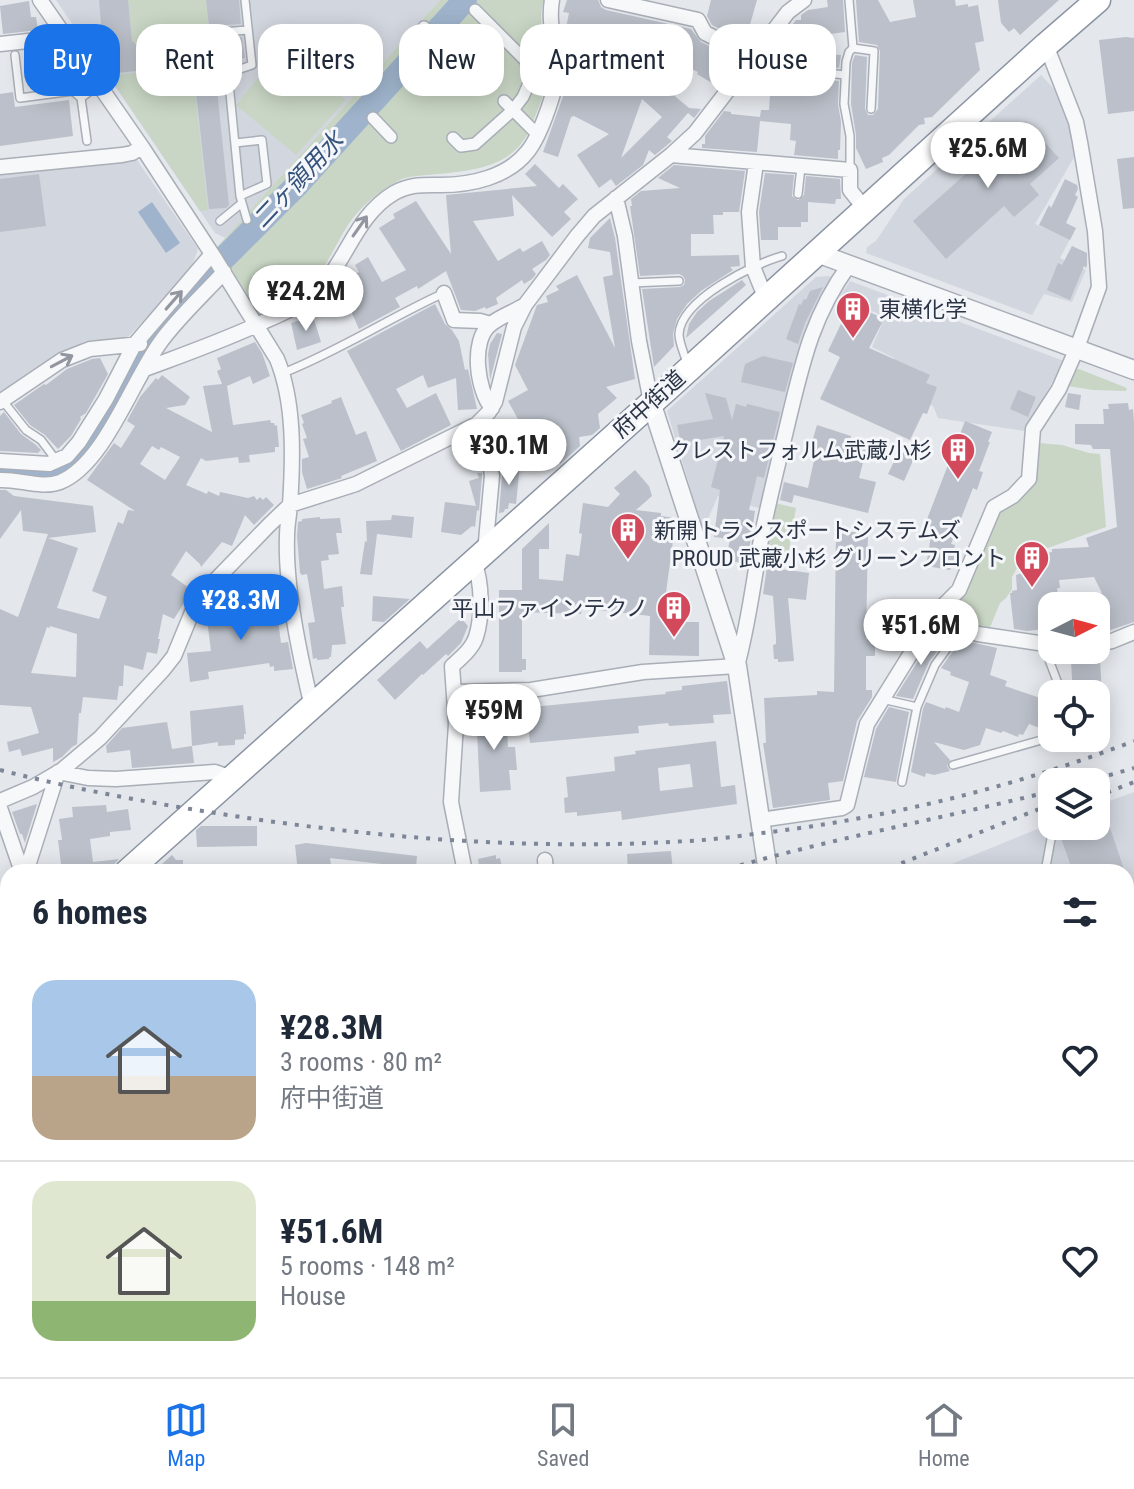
<!DOCTYPE html>
<html lang="en">
<head>
<meta charset="utf-8">
<style>
	:root { --surface:#fff; --page:#f6f6f7; --text:#1f2937; --muted:#747a83; --line:#e0e1e3; --accent:#1a73e8 }
	body { margin:0; font-family:"Roboto Condensed","Noto Sans JP",sans-serif; background:var(--page); color:var(--text); height:100vh; display:flex; flex-direction:column; font-size:30px; white-space:nowrap }
	* { box-sizing:border-box; margin:0 }
	p { font-size:26px; color:var(--muted) }
	.icon { flex:none; width:44px; height:44px; fill:none; stroke:currentColor; stroke-width:2; stroke-linecap:round; stroke-linejoin:round }
	.map { position:relative; flex:1; overflow:hidden }
	.side { position:absolute; left:0px; top:864px; width:1134px; height:514px; display:flex; flex-direction:column; background:var(--surface); border-radius:24px 24px 0 0; box-shadow:0 4px 20px #0003 }
	.side>* { flex:none }
	.hud { position:absolute; left:24px; top:24px; width:1086px; height:72px; display:flex; gap:16px }
	.needle { width:52px; rotate:84deg }
	.fabs { position:absolute; left:1038px; top:592px; display:grid; gap:16px }
	.fabs a { display:grid; place-items:center; width:72px; height:72px; border-radius:16px; background:var(--surface); box-shadow:0 4px 20px #0003; font-size:40px }
	.price { position:absolute; translate:-50% -68px; padding:0 18px; border-radius:28px; background:#fff; color:#222; font-size:26px; line-height:52px; filter:drop-shadow(0 2px 4px #0008) }
	.price::after { content:''; position:absolute; left:50%; top:48px; width:24px; height:18px; margin-left:-12px; background:inherit; clip-path:polygon(0 0,100% 0,50% 100%) }
	.price.on { background:var(--accent); color:#fff }
	ul { padding:0; list-style:none }
	li { display:flex; align-items:center; gap:24px; height:200px; padding:0 32px }
	li+li { border-top:2px solid var(--line) }
	li span { display:grid; place-items:center; flex:none; width:224px; height:160px; border-radius:24px; color:#555 }
	li>.icon { margin-inline-start:auto }
	span .icon { width:96px; height:96px; fill:#fffc; stroke-width:1 }
	li b { font-size:34px }
	h2 { display:flex; justify-content:space-between; align-items:center; height:96px; padding:0 32px; font-size:34px }
	.pill { padding:0 28px; border-radius:24px; background:var(--surface); box-shadow:0 4px 20px #0003; font-size:28px; line-height:72px }
	.pill.on { background:var(--accent); color:#fff }
	.tab-bar { display:flex; justify-content:space-around; align-items:center; height:112px; border-top:2px solid var(--line); background:var(--surface); font-size:22px; color:var(--muted) }
	.tab-bar a { display:grid; justify-items:center; gap:4px }
	.tab-bar .on { color:var(--accent) }
	.map>svg:first-child { display:block }
	.built { fill:#d2d6de }
	.green { fill:#c9d6c5 }
	.water { fill:#9fb4cc }
	.lines { fill:none; stroke-linecap:round; stroke-linejoin:round }
	.river { stroke:#9fb4cc; stroke-width:24 }
	.building { fill:#bbc0ca; fill-rule:evenodd }
	.service-casing { stroke:#a9aeb7; stroke-width:10 }
	.pedestrian-casing { stroke:#a9aeb7; stroke-width:14 }
	.minor-casing { stroke:#a9aeb7; stroke-width:17 }
	.tertiary-casing { stroke:#a9aeb7; stroke-width:21 }
	.trunk-casing { stroke:#8b94a3; stroke-width:27 }
	.service { stroke:#f7f8fa; stroke-width:7 }
	.pedestrian { stroke:#f7f8fa; stroke-width:11 }
	.minor { stroke:#f7f8fa; stroke-width:14 }
	.tertiary { stroke:#f7f8fa; stroke-width:18 }
	.trunk { stroke:#fff; stroke-width:24 }
	.rail { stroke:#7d8696; stroke-width:4; stroke-dasharray:4 8; stroke-linecap:butt }
	.oneway { stroke:#9196a0 }
	.labels { text-anchor:middle; dominant-baseline:central; stroke-width:6; stroke-linejoin:round; paint-order:stroke }
	.poi-label { font-size:22px; fill:#2b3445; stroke:#f4f6f9; text-anchor:end }
	.street-label { font-size:22px; fill:#2b3445; stroke:#f4f6f9 }
	.water-label { font-size:24px; font-style:italic; fill:#34527a; stroke:#f4f6f9 }
</style>
</head>
<body>
<div class="map">
<svg width="1134" height="1377" viewBox="0 0 1134 1377">
	<rect width="100%" height="100%" fill="#e4e7ec"/>
	<path class="built" d="M56,0H440L225,238L215,233Z
		M1041,75L1060,95L1071,127L1076,154L1035,224L1070,239L1060,258L1086,270L1072,302L1044,294L1032,315L866,253L867,247L876,241L904,199Z
		M135,157L198,249L190,272L126,339L85,341L0,396V173Z
		M829,276L833,281L762,509L718,496L703,530L667,411L816,277Z
		M850,281L1064,361L1025,431L938,418L933,406L883,383L894,358L872,347L885,317L840,296Z
		M1134,792V1333L1126,1334V872H932L1052,823V826H1096V806Z
		M67,1370H601L603,1377H69Z"/>
	<path class="green" d="M128,0H206L210,42L143,50L132,41Z
		M440,0H544C536,23 548,49 548,73C548,85 535,118 529,131C511,170 465,171 428,175C418,176 407,176 398,181C379,191 361,206 348,225C336,243 328,266 312,281C297,295 277,304 260,314L217,247Z
		M290,50L346,100L296,155L236,105L258,78L262,82Z
		M192,66L208,210L200,211L109,76Z
		M1079,369L1127,388L1126,391L1093,390L1068,386L1073,371Z
		M1039,443L1062,445L1089,453L1100,454L1106,527L1023,557L1012,577V589L1006,598L1000,603L989,630L968,625L948,614L965,587L1000,510L1010,507L1032,486Z
		M775,503L796,508L787,563L765,560Z"/>
	<path class="water" d="M152,202L180,243L166,253L138,212Z
		M385,1370H421L424,1377H388Z"/>
	<g class="lines">
		<path class="river" d="M0,470H24L47,474L58,472L73,462L91,439L141,356L157,332L199,283L298,184L465,0"/>
	</g>
	<path class="building" d="M99,0H128L132,41L143,50L210,42V39L242,37L245,58L221,61L222,79L216,80L229,205L226,208L209,209L193,66L115,73L111,34L102,35Z
		M206,0H239L241,24L209,26Z
		M567,0H598L601,7L606,10L691,29L701,42L738,60L736,63L730,60L717,86L697,74L698,72L660,54L658,62L594,50L592,59L651,80L650,84L670,92L689,108L701,109L694,118L688,113L667,137L672,141L655,155L649,150L643,165L616,186L611,179L599,188L577,155L609,134L574,116L571,117L558,157L543,152L565,91L574,56L568,54L570,47L564,38L569,13L563,12ZM642,99L662,117L621,158Z
		M711,0H757L745,42L712,25L707,16Z
		M827,0H843L845,32L823,35L822,54L841,55L839,68L801,64L796,66L795,70L797,75L800,76L839,81L838,104L841,122L840,150H838V159L794,155L796,141L790,140L791,124L760,121L757,152L702,148V144H705V136L724,111L731,112V114L760,117L761,110H769L771,82L760,81L761,68L779,70L782,38L796,20H801V15L808,10L828,7Z
		M856,0H878L890,22L916,17L913,0H955L956,6L968,4V7L978,5L984,41L975,43L980,70L932,117L924,118L925,124L919,125L889,155L882,158L883,162L866,169L856,148V135L851,104L852,63L855,55L867,57L865,109L868,115H873L878,109L880,51L877,45L859,42Z
		M998,0H1059L1020,35L1014,28L1009,32L1001,23Z
		M29,1L31,17H36L38,30L3,34L0,6Z
		M1126,37L1134,38V111L1108,114L1099,40Z
		M13,92L15,107L69,100L73,136L0,146V94Z
		M1025,121L1059,158L1030,184L1039,195L1014,217L1004,206L946,259L913,221Z
		M1134,157V208L1123,209L1117,159Z
		M535,164L559,188L563,184L578,199L564,212L571,219L552,237L512,195L514,216L473,221L498,261L520,248L523,252L542,241L550,255L546,260L532,269L536,274L532,279L524,284L522,280L496,298L498,304L486,309L485,307L475,311L461,310L446,271L418,289L417,286L395,298L400,307L359,329L350,309L356,307L342,280L359,272L355,265L368,257L382,282L406,270L379,228L395,218L393,214L416,201L451,254L446,195L537,186L525,174Z
		M674,165L745,171L739,212H723V215H713L714,234H691V256L739,255L740,266L730,267L733,270L701,291L687,304L677,319L673,334L674,346L654,367L642,289L680,287L684,285L685,280L683,276L679,274L640,276L630,206H632L631,199L641,191L680,188L658,178Z
		M765,173L794,175L792,196L798,200L804,195L806,176L840,179L841,199H836L835,204L808,202V222H801V227H778V240H761L759,212Z
		M39,174L46,226L0,232V179Z
		M1065,179L1077,185L1078,189L1075,195L1078,197L1066,223L1076,228L1070,240L1039,225L1049,205L1051,208Z
		M610,218L615,238L635,379L606,387L617,398L598,414L600,428L592,435L579,437L580,446L560,464L549,451L522,459L517,442L529,439L508,401L528,390L515,365L537,305L548,302L546,296L559,290L556,286L577,275L615,348L603,277L613,275L610,252L588,248L590,238Z
		M1072,246L1087,253V265L1086,268L1084,266L1070,300L1047,290L1058,263L1062,265Z
		M742,280L746,285L686,338L689,324L697,312L709,301Z
		M823,287L805,323L798,344L786,339L799,304L801,305L804,299L806,300L810,291Z
		M851,303L884,319L869,348L930,375L926,383L937,387L927,414L923,413L910,440L820,399L840,357L828,351Z
		M435,304L445,324L452,330L459,341L465,370L468,369L477,409L458,410L456,378L428,388L423,375L396,389L407,408L436,393L451,425L401,451L347,351Z
		M313,316L321,342L297,350L291,323Z
		M497,333L502,334L490,380L488,354L490,344Z
		M255,342L262,353L270,376L253,384L250,376L227,386L233,425L270,420L271,423H274L275,426L277,425L279,447H275V452L249,455L250,462L239,463L238,457L206,461L201,458L186,485L207,494L208,491L219,496L220,492L248,498L254,496L257,500L260,497L263,500L266,497L274,505L254,525L245,515L232,546L222,542L201,567L200,564L186,551L171,575L192,590L174,619L163,614L158,639H160L157,654L147,652L143,670L124,665L123,686H119L117,700L83,697L81,713H79L77,744L72,747L62,757L53,762V748L22,756L20,749L9,752L7,742L39,733L31,707L0,705V609L18,617L48,534L23,531L21,510L0,539V490H6L14,496L93,506L96,532L48,538L78,548L57,608L99,619L107,597L92,591L118,522L123,524L128,510L135,511L87,480L114,443L121,448L135,426L127,421L140,397L156,378L158,380L162,375L190,397L185,405L166,408L212,432L203,386L222,384L217,371L221,369L217,358ZM152,446L159,450L161,447L180,457L165,480L140,464ZM50,626L77,634L76,677L31,673L47,627L50,628Z
		M763,356L793,363L785,392L741,382L745,364Z
		M100,358L108,374L86,413L80,417L81,419L71,436L58,449L45,435L30,425L14,405L44,384L46,385L67,369L92,359Z
		M1018,390L1036,397L1028,417L1010,409Z
		M705,393L726,398L732,420L736,404L746,407L747,404L780,412L764,478L757,476L749,510L755,511L747,564L726,560L730,539L714,537L720,490L711,487L724,436L681,443L677,425L713,419Z
		M1068,393L1081,395L1079,410L1065,407Z
		M341,397L356,435L366,431L377,461L341,476L342,478L307,489L302,472V459L309,457L303,439L307,438L302,424L304,423L301,415L332,403L331,401Z
		M1128,403L1129,410L1133,409L1134,423V622L1096,635V606H1093L1090,598L1102,593L1094,577L1059,580L1060,588H1057L1059,606H1052V616L1047,617L1048,626L1044,627V629L1027,631L1014,629L1010,593H1012V591L1017,590L1016,575L1023,573L1022,560L1036,558V555L1052,552V549L1089,547L1086,538L1117,527L1110,449H1093L1091,445L1075,444V424H1104L1103,409H1109L1108,404Z
		M4,412L21,434L36,445L41,450L38,453L0,451V416Z
		M965,421L992,432L988,442H990L979,471L983,472L977,490L973,488L951,544L955,545L954,549L960,550L959,562L952,561L950,570L926,566L932,530L924,527Z
		M817,425L851,436L850,441L867,447L859,478L876,482L868,513L794,495L792,503L780,500L784,482L808,488L816,451L810,449Z
		M899,451L915,456L904,481L888,474Z
		M509,464L520,465L516,504L509,503L508,509H505L504,512L499,513L502,475L505,468H508Z
		M635,470L649,486L652,496L636,510L661,513V516L676,518L681,532L680,541H673L662,622H699V656L649,655L650,616L582,608L581,614L522,612V659H526V670H522V672H499V590H522V549L549,523V549H539V579L563,581L566,554L579,556L582,534L579,533L583,503L608,507L620,494L614,488Z
		M477,473H482V476L479,511L477,510L475,527L472,526L461,535L441,532L445,502L476,506L469,481L479,478Z
		M392,515L414,517L412,538L377,534L372,575L360,574L365,541L367,542L366,521L391,520Z
		M320,517V519L340,518L342,533H336L339,554L328,555L329,560L321,561L324,589L342,586L344,607H341L346,644L332,645L331,657H329V659L317,660V658L313,659L308,623L315,622L307,574L302,575L300,573L297,536L298,522L302,521V519Z
		M836,531L868,533L866,639H875V656H866V690H872V697L857,721L843,781L828,783L830,800L773,808L763,743H766L764,698L817,695V691L834,692Z
		M767,567L809,573L806,600L788,598L794,661L778,662V659H774L773,645L776,644V638L773,596L763,594Z
		M373,596L410,599L384,622L372,621Z
		M276,604L281,643L288,642L293,669L274,671V666L270,667L269,663L208,672L209,679L190,682L187,653L211,651L206,612Z
		M461,618L468,626L461,643L448,656L446,654L423,675L422,674L395,700L377,680L420,641L427,649Z
		M936,632L949,635L929,662L913,699L896,696Z
		M961,640L997,648L990,675L1007,681L1005,686L1049,701L1040,728L1029,724L1023,735L1019,734L1018,737L1003,731L1001,733L986,728L980,745L964,750L934,742L950,760L947,766L950,771L934,775L926,773L925,777L911,772L923,709L926,702L945,709L946,707L959,712L969,682L950,675L951,672L941,668Z
		M1100,660L1102,694H1073L1071,662Z
		M727,681L731,714L713,715L714,723L669,726L668,723L638,726L639,733L530,743L528,724L533,723L532,707L666,694L665,692L682,690V686Z
		M243,705L246,734H244V739L235,740V745L218,746V742L192,746L190,711Z
		M889,707L909,712L896,782L864,777L876,729Z
		M506,711L508,747H515L517,770H509L511,790L480,792L476,713Z
		M167,722L172,749L192,746L194,763L132,768L130,750L107,753L106,746L122,728Z
		M716,741L721,787L735,785L737,804L622,820L621,811L577,816V812L565,813L564,798L568,797L566,777L615,771L614,757L636,754L635,751ZM690,764L693,787L660,791L658,768Z
		M37,804L25,843L22,834H20L12,812Z
		M106,805L107,812L128,809L131,830L110,832V836L90,839L93,862L119,859L107,872H62L58,840H62L59,819L73,817L72,807Z
		M1107,819L1125,872H1073L1060,835L1087,826H1096V823Z
		M201,826H257V846L197,847L196,830Z
		M306,843L417,856L416,868L330,858L332,872H298L295,845Z
		M671,851L673,871L628,872L627,854Z
		M172,855L176,860H183V872H153Z
		M496,855V859L500,858L503,872H480L478,859Z"/>
	<g class="lines">
		<g class="service-casing">
			<path id="service" d="M245,0L252,65L228,73L240,196L247,220
				M849,0L853,48L849,52L846,62L844,104L850,136V170
				M209,33L248,30
				M853,48L874,51L871,109
				M15,55L20,98L73,91L81,98L99,85
				M801,70L845,75
				M81,98L87,141
				M235,143L262,140L267,184L240,196
				M798,194L801,167
				M220,221L242,203
				M631,283L679,281
				M687,364C685,355 679,343 679,334C681,299 754,264 782,256
				M283,373C339,351 389,318 444,293
				M3,401L26,430L41,440L56,460
				M1043,644L1062,694
				M882,699L917,707L935,665L961,629
				M953,765L1052,737
				M902,782L917,707
				M1045,872L1053,828
				M1126,989L1134,986
				M1126,1094L1134,1091
				M1126,1277L1134,1276
				M0,1283L8,1280
				M0,1332L8,1329
				M887,1370L889,1377
				M947,1370L949,1377
				M726,1377L747,1370"/>
		</g>
		<g class="pedestrian-casing">
			<path id="pedestrian" d="M424,27L445,43
				M504,101L537,134
				M373,118L391,137
				M453,138L461,146L475,144L513,110L523,97L530,81L526,61L475,10"/>
		</g>
		<g class="minor-casing">
			<path id="minor" d="M40,0L142,147L214,257L277,359C295,403 293,459 290,505C289,516 287,526 287,536C285,588 300,656 312,707
				M608,0L698,20L705,33L754,57
				M0,44L65,37
				M671,155L850,170V190L865,209
				M756,163L749,212L753,267L766,299
				M0,167L122,155L132,153L142,147
				M616,198L625,236L639,341L651,402
				M444,293L454,320L480,321L490,324
				M145,369C185,354 225,340 263,322C281,314 301,306 316,292C347,262 355,216 394,193C410,184 423,185 440,185C472,185 508,177 528,151C540,136 559,85 557,66C555,44 548,22 552,0
				M0,402L62,360L90,349L140,344
				M492,408C477,391 470,339 491,324C501,316 514,312 525,305
				M484,418L492,476L485,552
				M0,461L49,464L67,456L79,442L106,399L134,345L212,254
				M0,480C19,479 42,489 60,482C105,464 133,378 162,340C180,316 203,295 224,272
				M936,613L961,629L978,634L1052,645
				M1096,645L1112,641L1134,632
				M455,692L531,690L643,672L737,666C748,626 753,585 760,545C768,502 779,461 789,418C803,360 813,315 849,265
				M0,801L33,787L62,770L100,738L163,670L174,656L193,610L204,592L269,525L290,505L356,484L477,424L489,412L495,402L514,327L525,305L577,236L594,216L671,155L695,133L788,12L804,0
				M0,808L22,872
				M760,820L842,808L847,805L867,724L936,613L959,590L994,507L1013,496L1029,479L1033,429L1059,389L1077,348L1099,287L1095,231L1080,142L1076,122L1046,45
				M545,860L546,872
				M26,872L58,772L88,778L116,779L215,772L232,778
				M465,872L451,802L456,724L452,666C461,658 472,649 476,637C483,614 482,583 474,561
				M0,967L3,965L8,940
				M58,1370L60,1377
				M606,1370L609,1377
				M7,1377L27,1370"/>
		</g>
		<g class="tertiary-casing">
			<path id="tertiary" d="M817,253L1134,370
				M651,402L737,666L768,872
				M838,1370L839,1377"/>
		</g>
		<g class="trunk-casing">
			<path id="trunk" d="M127,872L667,389L1046,45L1098,0
				M0,986L8,979"/>
		</g>
		<use href="#service" class="service"/>
		<use href="#pedestrian" class="pedestrian"/>
		<use href="#minor" class="minor"/>
		<use href="#tertiary" class="tertiary"/>
		<use href="#trunk" class="trunk"/>
		<path class="rail" d="M0,770C86,792 173,807 261,820C402,840 545,850 688,841C710,840 732,837 754,834C884,819 1012,788 1134,741
			M1086,782L1134,768
			M1096,797L1134,782
			M717,872C828,839 940,819 1052,791
			M879,872L1052,804
			M0,1158L8,1154
			M0,1202L8,1198
			M0,1216L8,1213
			M0,1237L8,1234
			M1133,1377H1134"/>
	</g>
	<defs><path id="oneway-shaft" d="M-6 0H5M1.5-3L5.5 0L1.5 3" fill="none" stroke-width="1.6" stroke-linecap="round" stroke-linejoin="round" transform="scale(2)"/></defs>
	<g class="oneway">
		<use href="#oneway-shaft" transform="translate(360 226) rotate(-55)"/>
		<use href="#oneway-shaft" transform="translate(174 300) rotate(-49)"/>
		<use href="#oneway-shaft" transform="translate(62 361) rotate(-28)"/>
	</g>
	<defs>
		<g id="building-pin" transform="scale(1.8)"><path d="M0 17L-7.5 6A9.5 9.5 0 1 1 7.5 6Z" fill="#d1495b" stroke="#f4f6f9"/><path d="M-4-6H4V6H1V3H-1V6H-4ZM-2.5-4.3h1.7v1.8h-1.7ZM.8-4.3h1.7v1.8H.8ZM-2.5-1h1.7V.8h-1.7ZM.8-1h1.7V.8H.8Z" fill="#fff"/></g>
	</defs>
	<g fill-rule="evenodd">
		<use href="#building-pin" x="853" y="309"/>
		<use href="#building-pin" x="958" y="450"/>
		<use href="#building-pin" x="628" y="530"/>
		<use href="#building-pin" x="1032" y="558"/>
		<use href="#building-pin" x="674" y="608"/>
	</g>
	<g class="labels">
		<g class="poi-label">
			<text x="879" y="309" text-anchor="start">東横化学</text>
			<text x="932" y="450">クレストフォルム武蔵小杉</text>
			<text x="654" y="530" text-anchor="start">新開トランスポートシステムズ</text>
			<text x="1006" y="558">PROUD 武蔵小杉 グリーンフロント</text>
			<text x="648" y="608">平山ファインテクノ</text>
		</g>
		<g class="street-label">
			<text transform="translate(649 404) rotate(-42)">府中街道</text>
		</g>
		<g class="water-label">
			<text transform="translate(298 180) rotate(-47)">二ヶ領用水</text>
		</g>
	</g>
</svg>
<div class="fabs">
<a><svg class="needle" viewBox="-14 -14 28 28"><path d="M0-13l5 13h-10z" fill="#e53935"/><path d="M0 13l5-13h-10z" fill="#747a83"/></svg></a>
<a><svg class="icon" aria-label="locate" viewBox="0 0 24 24"><circle cx="12" cy="12" r="6"/><path d="M12 2v4M12 18v4M2 12h4M18 12h4"/></svg></a>
<a><svg class="icon" aria-label="layers" viewBox="0 0 24 24"><path d="M12 4l9 5-9 5-9-5zM3 14l9 5 9-5"/></svg></a>
</div>
<b class="price" style="left:988px;top:190px">¥25.6M</b>
<b class="price" style="left:306px;top:333px">¥24.2M</b>
<b class="price" style="left:509px;top:487px">¥30.1M</b>
<b class="price on" style="left:241px;top:642px">¥28.3M</b>
<b class="price" style="left:921px;top:667px">¥51.6M</b>
<b class="price" style="left:494px;top:752px">¥59M</b>
<div class="hud">
<a class="pill on">Buy</a>
<a class="pill">Rent</a>
<a class="pill">Filters</a>
<a class="pill">New</a>
<a class="pill">Apartment</a>
<a class="pill">House</a>
</div>
<section class="side">
<h2>6 homes<svg class="icon" aria-label="filters" viewBox="0 0 24 24"><path d="M4 7h16M4 17h16"/><circle cx="9" cy="7" r="2"/><circle cx="15" cy="17" r="2"/></svg></h2>
<ul>
<li><span style="background:linear-gradient(#a9c7e8 60%,#b9a48a 0)"><svg class="icon" aria-label="home" viewBox="0 0 24 24"><path d="M3 11l9-7 9 7M6 9v11h12V9"/></svg></span><div><b>¥28.3M</b><p>3 rooms · 80 m²</p><p>府中街道</p></div><svg class="icon" aria-label="heart" viewBox="0 0 24 24"><path d="M12 20l-8-8c-3-5 5-10 8-4 3-6 11-1 8 4z"/></svg></li>
<li><span style="background:linear-gradient(#dfe7d0 75%,#8fb573 0)"><svg class="icon" aria-label="home" viewBox="0 0 24 24"><path d="M3 11l9-7 9 7M6 9v11h12V9"/></svg></span><div><b>¥51.6M</b><p>5 rooms · 148 m²</p><p>House</p></div><svg class="icon" aria-label="heart" viewBox="0 0 24 24"><path d="M12 20l-8-8c-3-5 5-10 8-4 3-6 11-1 8 4z"/></svg></li>
</ul>
</section>
</div>
<nav class="tab-bar">
<a class="on"><svg class="icon" aria-label="map" viewBox="0 0 24 24"><path d="M3 6l6-2 6 2 6-2v14l-6 2-6-2-6 2zM9 4v14M15 6v14"/></svg>Map</a>
<a><svg class="icon" aria-label="saved" viewBox="0 0 24 24"><path d="M7 4h10v16l-5-4-5 4z"/></svg>Saved</a>
<a><svg class="icon" aria-label="home" viewBox="0 0 24 24"><path d="M3 11l9-7 9 7M6 9v11h12V9"/></svg>Home</a>
</nav>
</body>
</html>
